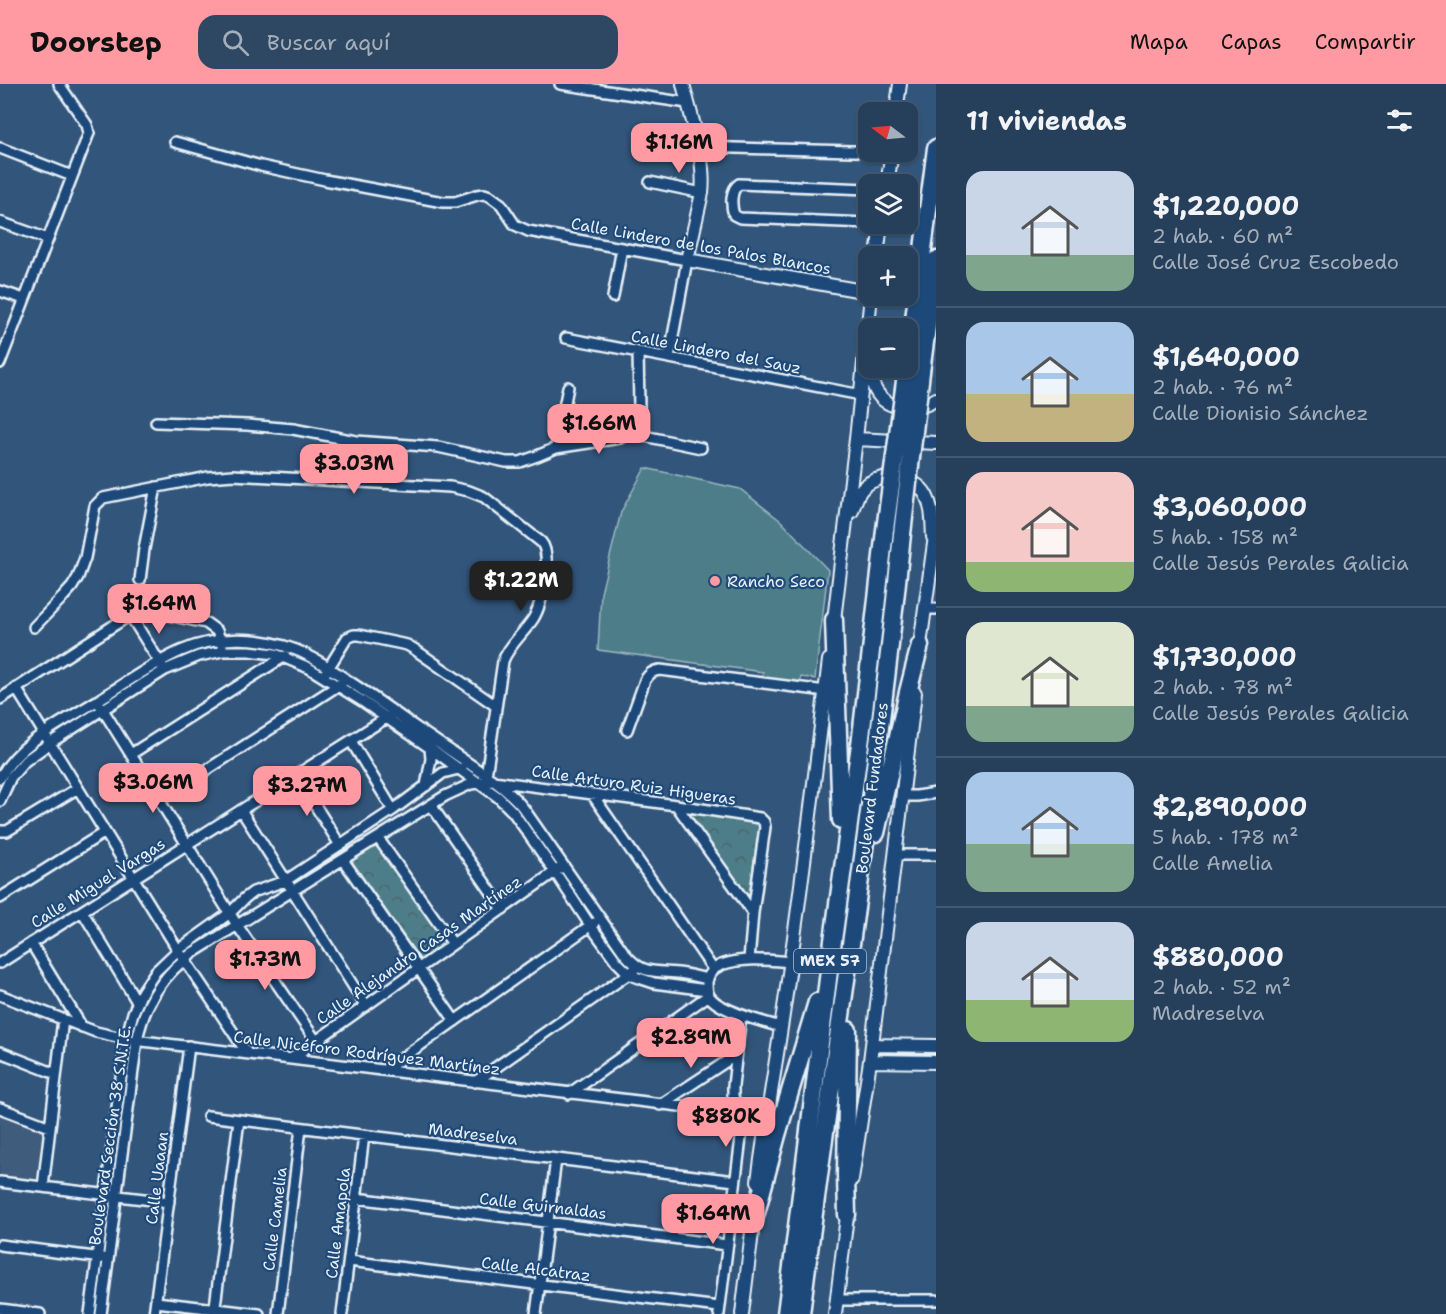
<!DOCTYPE html>
<html lang="es">
<head>
<meta charset="utf-8">
<style>
	:root { --surface:#26405c; --page:#2e4762; --text:#f1f3f6; --muted:#a4afbb; --line:#425972; --accent:#ff9aa2 }
	body { margin:0; font-family:"Shantell Sans",sans-serif; background:var(--page); color:var(--text); height:100vh; display:flex; flex-direction:column; font-size:22px; white-space:nowrap }
	* { box-sizing:border-box; margin:0 }
	p { font-size:20px; color:var(--muted) }
	.icon { flex:none; width:33px; height:33px; fill:none; stroke:currentColor; stroke-width:2; stroke-linecap:round; stroke-linejoin:round }
	.map { position:relative; flex:1; overflow:hidden }
	.drawer { display:flex; flex-direction:column; background:var(--surface); width:510px }
	.drawer>* { flex:none }
	.needle { width:39px; rotate:286deg }
	.buttons { position:absolute; left:858px; top:18px; display:grid; gap:12px }
	.buttons a { display:grid; place-items:center; width:60px; height:60px; border-radius:12px; background:var(--surface); box-shadow:0 2px 4px #0004,0 0 0 2px var(--line); font-size:30px }
	.price { position:absolute; translate:-50% -51px; padding:0 14px; border-radius:12px; background:var(--accent); color:#111; font-size:20px; line-height:39px; filter:drop-shadow(0 2px 3px #0008) }
	.price::after { content:''; position:absolute; left:50%; top:36px; width:18px; height:14px; margin-left:-9px; background:inherit; clip-path:polygon(0 0,100% 0,50% 100%) }
	.price.on { background:#222; color:#fff }
	ul { padding:0; list-style:none }
	li { display:flex; align-items:center; gap:18px; height:150px; padding:0 30px }
	li+li { border-top:2px solid var(--line) }
	li span { display:grid; place-items:center; flex:none; width:168px; height:120px; border-radius:18px; color:#555 }
	li>.icon { margin-inline-start:auto }
	span .icon { width:72px; height:72px; fill:#fffc; stroke-width:1 }
	li b { font-size:26px }
	h2 { display:flex; justify-content:space-between; align-items:center; height:72px; padding:0 30px; font-size:26px }
	header { display:flex; align-items:center; gap:36px; box-sizing:border-box; height:84px; padding:0 30px; background:var(--accent); color:#111 }
	header strong { font-size:28px }
	nav { display:flex; gap:33px; margin-inline-start:auto; font-size:21px }
	.search { width:420px; height:54px; background:var(--page); display:flex; align-items:center; gap:15px; box-sizing:border-box; padding:0 21px; border-radius:18px; color:var(--muted); font-size:22px }
	main { display:flex; flex:1; min-height:0 }
	.map>svg:first-child { display:block }
	.built { fill:#3f5c7c }
	.park { fill:url(#park-crowns); stroke:#9ab7c0; stroke-width:1.5 }
	.pitch { fill:#4d7d88; stroke:#9ab7c0; stroke-width:1.5 }
	.lines { fill:none; stroke-linecap:round; stroke-linejoin:round }
	.street-casing { stroke:#e8f1f8; stroke-width:14 }
	.secondary-casing { stroke:#e8f1f8; stroke-width:16 }
	.highway-casing { stroke:#e8f1f8; stroke-width:21 }
	.street { stroke:#1f4a7a; stroke-width:9 }
	.secondary { stroke:#1f4a7a; stroke-width:12 }
	.highway { stroke:#1f4a7a; stroke-width:16 }
	.highway-bridge-casing { stroke:#e8f1f8; stroke-width:21; stroke-linecap:butt }
	.highway-bridge { stroke:#1f4a7a; stroke-width:16 }
	.poi-dot { fill:#ff9aa2; stroke:#1f4a7a; stroke-width:2 }
	.labels { text-anchor:middle; dominant-baseline:central; stroke-width:4.5; stroke-linejoin:round; paint-order:stroke }
	.shield { fill:#1f4a7a; stroke:#acbfd2; stroke-width:1.5 }
	.shield-label { font-size:15px; font-weight:bold; fill:#e8f1f8 }
	.street-label { font-size:16px; fill:#e8f1f8; stroke:#1f4a7a }
	.poi-label { font-size:16px; fill:#e8f1f8; stroke:#1f4a7a; text-anchor:start }
</style>
</head>
<body>
<header>
<strong>Doorstep</strong>
<div class="search"><svg class="icon" aria-label="search" viewBox="0 0 24 24"><circle cx="10" cy="10" r="6"/><path d="M15 15l6 6"/></svg>Buscar aquí</div>
<nav><a>Mapa</a><a>Capas</a><a>Compartir</a></nav>
</header>
<main>
<div class="map">
<svg width="936" height="1230" viewBox="0 0 936 1230">
	<defs>
		<pattern id="park-crowns" width="20" height="18" patternUnits="userSpaceOnUse" patternTransform="scale(1.5)"><rect width="20" height="18" fill="#4d7d88"/><path d="M2 6a3 3 0 1 1 6 0M12 15a3 3 0 1 1 6 0" fill="none" stroke="#4a656c"/></pattern>
	</defs>
	<rect width="100%" height="100%" fill="#32557b"/>
	<filter id="ink" filterUnits="userSpaceOnUse"><feTurbulence type="fractalNoise" baseFrequency=".0167" numOctaves="2"/><feDisplacementMap in="SourceGraphic" scale="12" xChannelSelector="R" yChannelSelector="G"/><feConvolveMatrix kernelMatrix="1 2 1 2 8 2 1 2 1" color-interpolation-filters="sRGB"/></filter>
	<g filter="url(#ink)">
		<path class="built" d="M0,1031L44,1047L35,1096L0,1091Z"/>
		<path class="park" d="M688,729L760,737L749,813Z
			M378,760L447,857L421,877L351,776Z"/>
		<path class="pitch" d="M645,384L740,405L781,437L828,486L815,595L801,593L799,601L762,596L763,588L598,566L601,509L621,428Z"/>
		<g class="lines">
			<g class="street-casing">
				<path id="street" d="M560,0L688,19
					M657,51L697,56
					M175,58L261,82L325,96L443,118H455L477,111L484,110L490,112L501,120L515,141L528,147L687,176L669,274
					M698,63L891,68
					M0,64L72,92
					M650,98L702,109
					M868,105L739,100C730,106 731,122 734,131L740,134L868,139
					M0,138L48,155
					M0,207L24,215
					M613,213L622,164
					M566,254L861,311
					M0,279L89,49L87,41L59,0
					M156,338L247,341L293,345L356,357L438,363L506,378H520L537,372L556,364L620,354L630,349L636,338L639,323L638,268
					M630,349L701,364
					M556,364L568,303
					M140,496L144,465L156,403
					M925,525H936
					M130,531L162,582
					M34,543L62,514L72,503L78,493L85,474L95,422L103,414L208,393L233,391L450,403L469,407L484,413L541,458C553,471 542,521 533,535C523,550 509,561 503,577L486,692
					M326,588L347,554L354,551H359L407,561L414,565L496,622
					M16,604L178,866L247,969
					M0,615L130,531L139,527H148L206,539L217,547L222,561
					M100,621L237,841L316,957
					M627,646L645,596C649,590 652,587 660,586L826,607
					M351,657L393,726
					M131,670L285,572
					M296,691L340,761
					M0,694C19,658 62,639 95,618C123,601 151,580 181,567C217,551 260,552 296,566C314,573 331,585 347,596C369,610 390,625 411,640C431,654 451,667 471,681C490,694 510,707 524,725L625,870C644,892 653,886 678,889C688,890 698,893 708,895
					M426,702L431,675L430,664
					M592,710L713,885
					M902,712H917L936,709
					M160,716L342,599
					M0,717L11,693L25,677L50,659L165,586L199,572L223,567H249L275,570L283,573L309,584L362,617L430,664L498,713L513,728L555,788L590,841L617,878L629,890L636,893L654,899L707,906
					M431,721L503,825
					M676,721L753,829
					M241,726L366,922
					M0,747H7L78,704
					M378,754L453,860
					M895,771H936
					M343,776L455,937
					M0,814L105,748
					M82,827L137,918
					M31,859L82,943
					M0,879L391,631
					M0,911L96,948L126,955L737,1029
					M781,943C764,938 719,927 709,912C707,908 707,902 707,898C708,890 714,884 721,881C744,873 768,876 791,878
					M0,968L56,990
					M292,974L559,785
					M385,986L594,839
					M475,998L634,886
					M569,1010L709,911
					M660,1021L736,971
					M0,1024L50,1043
					M208,1032L735,1097
					M0,1098L169,1118
					M43,1103L63,935
					M356,1114L727,1161
					M0,1161L102,1174
					M349,1177L719,1223
					M837,1216H936
					M156,1218L259,1230
					M0,1225L40,1230
					M90,1230L126,955L133,929L142,908L156,887L178,866L230,829L245,814L253,808L285,797L393,726L443,689L462,684
					M101,1230L137,956C145,918 163,890 194,868L445,712L471,700L493,697L676,721L760,734L764,738L765,743L753,829L749,876
					M154,1230L189,962
					M214,1230L239,1036
					M278,1230L301,1044
					M342,1230L364,1051
					M536,1230L556,1075
					M719,1230L742,1046L733,1012V1002L741,931"/>
			</g>
			<g class="secondary-casing">
				<path id="secondary" d="M683,0C691,32 706,76 702,109L687,176L868,208
					M896,28L900,0
					M887,100L892,68
					M877,172L881,140
					M869,284C871,291 872,300 876,307C887,327 919,328 936,315
					M856,355L936,359
					M852,427C854,421 857,411 861,406C876,387 915,390 926,411C933,424 932,439 933,453
					M833,544L856,355L871,212
					M919,568L936,445
					M872,961L936,962
					M870,977L936,978
					M852,1095L870,977L915,609
					M758,1097C768,1023 781,949 791,875C805,776 817,676 829,576
					M742,1230L754,1132
					M835,1230L848,1124"/>
			</g>
			<g class="highway-casing">
				<path id="highway" d="M908,282L936,64
					M921,288L936,176
					M834,536L841,736
					M876,749L908,608L920,561
					M847,1131L846,1091L848,946
					M753,1140L777,1051L817,918
					M786,1230L831,871L861,653L885,446
					M801,1230C833,970 876,711 902,450"/>
			</g>
			<use href="#street" class="street"/>
			<use href="#secondary" class="secondary"/>
			<use href="#highway" class="highway"/>
			<g class="highway-bridge-casing">
				<path id="highway-bridge" d="M885,446L906,290
					M902,450L921,288"/>
			</g>
			<use href="#highway-bridge" class="highway-bridge"/>
		</g>
	</g>
	<circle class="poi-dot" cx="715" cy="497" r="6"/>
	<g class="labels">
		<rect class="shield" x="794" y="865" width="72" height="24" rx="4.5"/>
		<g class="shield-label">
			<text x="830" y="877">MEX 57</text>
		</g>
		<g class="street-label">
			<text transform="translate(701 162) rotate(10)">Calle Lindero de los Palos Blancos</text>
			<text transform="translate(716 268) rotate(11)">Calle Lindero del Sauz</text>
			<text transform="translate(634 701) rotate(8)">Calle Arturo Ruiz Higueras</text>
			<text transform="translate(872 704) rotate(-83)">Boulevard Fundadores</text>
			<text transform="translate(98 799) rotate(-32)">Calle Miguel Vargas</text>
			<text transform="translate(419 866) rotate(-35)">Calle Alejandro Casas Martínez</text>
			<text transform="translate(367 969) rotate(7)">Calle Nicéforo Rodríguez Martínez</text>
			<text transform="translate(473 1050) rotate(7)">Madreselva</text>
			<text transform="translate(110 1051) rotate(-82)">Boulevard Sección 38 S.N.T.E.</text>
			<text transform="translate(157 1094) rotate(-83)">Calle Uaaan</text>
			<text transform="translate(543 1122) rotate(7)">Calle Guirnaldas</text>
			<text transform="translate(275 1135) rotate(-83)">Calle Camelia</text>
			<text transform="translate(338 1139) rotate(-83)">Calle Amapola</text>
			<text transform="translate(536 1185) rotate(7)">Calle Alcatraz</text>
		</g>
		<g class="poi-label">
			<text x="727" y="497">Rancho Seco</text>
		</g>
	</g>
</svg>
<div class="buttons">
<a><svg class="needle" viewBox="-14 -14 28 28"><path d="M0-13l5 13h-10z" fill="#e53935"/><path d="M0 13l5-13h-10z" fill="#a4afbb"/></svg></a>
<a><svg class="icon" aria-label="layers" viewBox="0 0 24 24"><path d="M12 4l9 5-9 5-9-5zM3 14l9 5 9-5"/></svg></a>
<a>+</a>
<a>−</a>
</div>
<b class="price" style="left:679px;top:90px">$1.16M</b>
<b class="price" style="left:599px;top:371px">$1.66M</b>
<b class="price" style="left:354px;top:411px">$3.03M</b>
<b class="price on" style="left:521px;top:528px">$1.22M</b>
<b class="price" style="left:159px;top:551px">$1.64M</b>
<b class="price" style="left:153px;top:730px">$3.06M</b>
<b class="price" style="left:307px;top:733px">$3.27M</b>
<b class="price" style="left:265px;top:907px">$1.73M</b>
<b class="price" style="left:691px;top:985px">$2.89M</b>
<b class="price" style="left:726px;top:1064px">$880K</b>
<b class="price" style="left:713px;top:1161px">$1.64M</b>
</div>
<section class="drawer">
<h2>11 viviendas<svg class="icon" aria-label="filters" viewBox="0 0 24 24"><path d="M4 7h16M4 17h16"/><circle cx="9" cy="7" r="2"/><circle cx="15" cy="17" r="2"/></svg></h2>
<ul>
<li><span style="background:linear-gradient(#c9d6e8 70%,#7fa58c 0)"><svg class="icon" aria-label="home" viewBox="0 0 24 24"><path d="M3 11l9-7 9 7M6 9v11h12V9"/></svg></span><div><b>$1,220,000</b><p>2 hab. · 60 m²</p><p>Calle José Cruz Escobedo</p></div></li>
<li><span style="background:linear-gradient(#a9c7e8 60%,#c2b280 0)"><svg class="icon" aria-label="home" viewBox="0 0 24 24"><path d="M3 11l9-7 9 7M6 9v11h12V9"/></svg></span><div><b>$1,640,000</b><p>2 hab. · 76 m²</p><p>Calle Dionisio Sánchez</p></div></li>
<li><span style="background:linear-gradient(#f6c9c9 75%,#8fb573 0)"><svg class="icon" aria-label="home" viewBox="0 0 24 24"><path d="M3 11l9-7 9 7M6 9v11h12V9"/></svg></span><div><b>$3,060,000</b><p>5 hab. · 158 m²</p><p>Calle Jesús Perales Galicia</p></div></li>
<li><span style="background:linear-gradient(#dfe7d0 70%,#7fa58c 0)"><svg class="icon" aria-label="home" viewBox="0 0 24 24"><path d="M3 11l9-7 9 7M6 9v11h12V9"/></svg></span><div><b>$1,730,000</b><p>2 hab. · 78 m²</p><p>Calle Jesús Perales Galicia</p></div></li>
<li><span style="background:linear-gradient(#a9c7e8 60%,#7fa58c 0)"><svg class="icon" aria-label="home" viewBox="0 0 24 24"><path d="M3 11l9-7 9 7M6 9v11h12V9"/></svg></span><div><b>$2,890,000</b><p>5 hab. · 178 m²</p><p>Calle Amelia</p></div></li>
<li><span style="background:linear-gradient(#c9d6e8 65%,#8fb573 0)"><svg class="icon" aria-label="home" viewBox="0 0 24 24"><path d="M3 11l9-7 9 7M6 9v11h12V9"/></svg></span><div><b>$880,000</b><p>2 hab. · 52 m²</p><p>Madreselva</p></div></li>
</ul>
</section>
</main>
</body>
</html>
